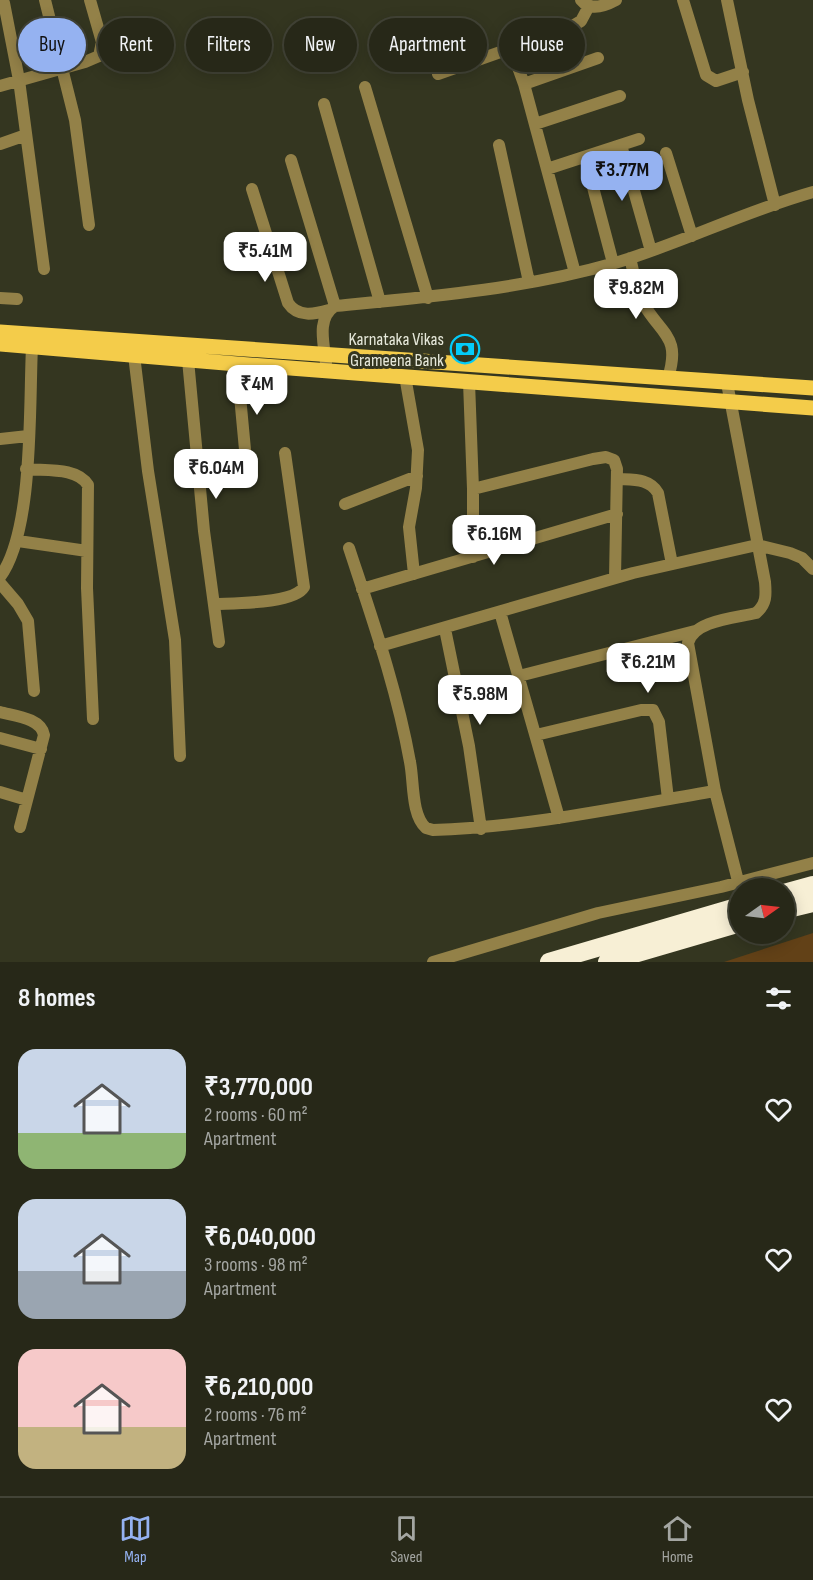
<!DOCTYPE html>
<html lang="en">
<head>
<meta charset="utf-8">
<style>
	:root { --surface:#272818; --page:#333425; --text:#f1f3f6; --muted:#a4a6a2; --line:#434437; --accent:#95b2f1 }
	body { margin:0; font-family:"Sofia Sans Condensed",sans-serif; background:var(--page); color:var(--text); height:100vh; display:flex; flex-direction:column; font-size:22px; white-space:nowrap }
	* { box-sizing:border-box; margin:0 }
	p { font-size:20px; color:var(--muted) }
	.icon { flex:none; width:33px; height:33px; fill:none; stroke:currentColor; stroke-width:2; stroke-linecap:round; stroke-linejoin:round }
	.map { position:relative; height:962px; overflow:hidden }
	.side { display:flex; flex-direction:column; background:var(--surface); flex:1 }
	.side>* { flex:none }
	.hud { position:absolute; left:18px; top:18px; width:777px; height:54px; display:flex; gap:12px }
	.needle { width:39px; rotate:76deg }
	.controls { position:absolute; left:729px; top:878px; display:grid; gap:12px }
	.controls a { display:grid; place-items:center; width:66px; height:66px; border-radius:50%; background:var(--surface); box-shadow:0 3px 15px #0003,0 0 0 2px var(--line); font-size:30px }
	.price { position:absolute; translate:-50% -51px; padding:0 14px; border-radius:12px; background:#fff; color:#222; font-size:20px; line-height:39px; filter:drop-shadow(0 2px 3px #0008) }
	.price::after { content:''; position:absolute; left:50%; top:36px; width:18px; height:14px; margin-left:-9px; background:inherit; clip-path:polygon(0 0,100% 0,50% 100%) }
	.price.current { background:var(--accent); color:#111 }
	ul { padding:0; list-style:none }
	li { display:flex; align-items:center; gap:18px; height:150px; padding:0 18px }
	li span { display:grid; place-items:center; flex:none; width:168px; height:120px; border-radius:18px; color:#555 }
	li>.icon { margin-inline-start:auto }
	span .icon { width:72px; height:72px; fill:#fffc; stroke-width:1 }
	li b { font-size:26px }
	h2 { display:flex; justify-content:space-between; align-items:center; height:72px; padding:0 18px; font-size:26px }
	.chip { padding:0 21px; border-radius:27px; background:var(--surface); box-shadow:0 3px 15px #0003,0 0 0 2px var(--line); font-size:21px; line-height:54px }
	.chip.current { background:var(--accent); color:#111 }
	.tabs { display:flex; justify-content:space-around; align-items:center; height:84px; border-top:2px solid var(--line); background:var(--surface); font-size:16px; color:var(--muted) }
	.tabs a { display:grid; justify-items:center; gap:3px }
	.tabs .current { color:var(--accent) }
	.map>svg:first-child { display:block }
	.green { fill:#624117 }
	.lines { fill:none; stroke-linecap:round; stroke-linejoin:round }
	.minor { stroke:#938148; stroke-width:12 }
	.major { stroke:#f4cc4a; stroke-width:15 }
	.highway { stroke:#f7efd5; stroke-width:18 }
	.labels { text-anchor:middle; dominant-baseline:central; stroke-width:6; stroke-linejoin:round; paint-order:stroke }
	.poi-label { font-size:18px; fill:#e6e8da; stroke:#343620; text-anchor:end }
</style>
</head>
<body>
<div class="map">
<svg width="813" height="962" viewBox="0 0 813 962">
	<rect width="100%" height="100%" fill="#343620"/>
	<path class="green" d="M813,933V962H724Z"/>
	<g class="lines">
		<path class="minor" d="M45,0L75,120L89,225
			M581,0C590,11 605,6 616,0
			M683,0L706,75L716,81L743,72
			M727,0L748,100L775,205
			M4,3L19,80L44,269
			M511,48L524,84L575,273
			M438,74L571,27L581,21L589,6
			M524,84L598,58
			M0,86L85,62L99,56L102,42L90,0
			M365,87L428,298
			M324,104L380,302
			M535,124L620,96
			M0,144L26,135
			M499,145L529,282
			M621,145L651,251
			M666,153L692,236
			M585,157L613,263
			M291,160L335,306
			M547,169L639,139
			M252,189L288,303C298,318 315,314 329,310
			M630,258C634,273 636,290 643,303C662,336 681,336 668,378
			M0,298L17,299
			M134,355L148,471L175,640L180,756
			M188,360L204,531L219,642
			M326,363C324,344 316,318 335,306C429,297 524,289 615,263C682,243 745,211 813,192
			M237,364L247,471
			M405,376L418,450L416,488L409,527L414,574
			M469,382L473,489V557
			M727,383L765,582C766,594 767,604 756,613C736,618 694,620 688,643L715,791L738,881
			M0,439L28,436
			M26,469C46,471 77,467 88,485L87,588L93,719
			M617,479C633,480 649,478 658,493L672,564
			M473,489L593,459L606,457L614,460L617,469L615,578
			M345,504L417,476
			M18,541L87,551
			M349,548C372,618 397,689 410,762C414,781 411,815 426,828L433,830C528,827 621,807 715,791
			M0,577C34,531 29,406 32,347
			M0,583L18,604L28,621L34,691
			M362,589L617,514
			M215,604C235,603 294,604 304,587L285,453
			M500,612L559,818
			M445,629L469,746L481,829
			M380,646L633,573L757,545L790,553L802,558L813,569
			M519,676L695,631
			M0,712C15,716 41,718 44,735L20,827
			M536,735L641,710H653L659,722L668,799
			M0,738L41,749
			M0,792L27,800
			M433,962L598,913L721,887L813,863"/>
		<path class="major" d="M0,332L813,388
			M0,344L237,364L813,408"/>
		<path class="highway" d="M784,893L813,885
			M784,910L813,903
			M549,962L740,906
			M607,962L740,923"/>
	</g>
	<defs>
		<g id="bank-ring" transform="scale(1.5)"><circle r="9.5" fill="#343620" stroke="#03cbf9" stroke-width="1.5"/><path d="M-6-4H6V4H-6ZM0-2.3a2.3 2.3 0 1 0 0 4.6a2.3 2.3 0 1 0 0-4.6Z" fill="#03cbf9"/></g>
	</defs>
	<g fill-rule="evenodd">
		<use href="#bank-ring" x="465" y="349"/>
	</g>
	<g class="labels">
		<g class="poi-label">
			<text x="444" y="339">Karnataka Vikas<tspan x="444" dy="21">Grameena Bank</tspan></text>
		</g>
	</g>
</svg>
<div class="controls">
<a><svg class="needle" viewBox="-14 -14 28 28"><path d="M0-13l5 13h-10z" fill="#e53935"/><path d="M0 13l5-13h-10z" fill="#a4a6a2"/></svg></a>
</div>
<b class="price current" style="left:622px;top:202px">₹3.77M</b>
<b class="price" style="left:265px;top:283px">₹5.41M</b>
<b class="price" style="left:636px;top:320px">₹9.82M</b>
<b class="price" style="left:257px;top:416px">₹4M</b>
<b class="price" style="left:216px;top:500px">₹6.04M</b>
<b class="price" style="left:494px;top:566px">₹6.16M</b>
<b class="price" style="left:648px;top:694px">₹6.21M</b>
<b class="price" style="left:480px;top:726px">₹5.98M</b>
<div class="hud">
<a class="chip current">Buy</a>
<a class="chip">Rent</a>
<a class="chip">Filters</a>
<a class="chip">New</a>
<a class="chip">Apartment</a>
<a class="chip">House</a>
</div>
</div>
<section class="side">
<h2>8 homes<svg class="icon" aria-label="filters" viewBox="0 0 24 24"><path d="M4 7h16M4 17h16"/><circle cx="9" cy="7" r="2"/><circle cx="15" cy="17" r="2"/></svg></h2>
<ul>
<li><span style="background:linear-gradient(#c9d6e8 70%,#8fb573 0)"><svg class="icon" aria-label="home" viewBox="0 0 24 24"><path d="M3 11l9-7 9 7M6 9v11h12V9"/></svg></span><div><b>₹3,770,000</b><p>2 rooms · 60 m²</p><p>Apartment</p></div><svg class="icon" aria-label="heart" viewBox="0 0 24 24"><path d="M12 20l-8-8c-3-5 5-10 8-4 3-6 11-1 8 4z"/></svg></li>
<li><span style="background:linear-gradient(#c9d6e8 60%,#9aa5b1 0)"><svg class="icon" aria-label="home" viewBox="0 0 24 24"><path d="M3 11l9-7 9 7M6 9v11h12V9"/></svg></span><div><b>₹6,040,000</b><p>3 rooms · 98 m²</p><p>Apartment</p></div><svg class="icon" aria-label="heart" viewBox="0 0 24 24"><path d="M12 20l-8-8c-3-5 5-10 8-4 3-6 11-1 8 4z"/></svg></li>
<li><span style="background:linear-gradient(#f6c9c9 65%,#c2b280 0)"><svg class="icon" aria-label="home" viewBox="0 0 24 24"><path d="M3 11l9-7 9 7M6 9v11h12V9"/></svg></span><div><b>₹6,210,000</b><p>2 rooms · 76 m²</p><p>Apartment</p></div><svg class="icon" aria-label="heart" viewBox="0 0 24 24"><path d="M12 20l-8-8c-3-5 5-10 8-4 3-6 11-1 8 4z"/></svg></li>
</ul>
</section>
<nav class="tabs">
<a class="current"><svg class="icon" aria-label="map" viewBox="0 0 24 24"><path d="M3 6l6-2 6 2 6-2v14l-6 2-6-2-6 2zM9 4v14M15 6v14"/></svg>Map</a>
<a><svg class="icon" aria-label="saved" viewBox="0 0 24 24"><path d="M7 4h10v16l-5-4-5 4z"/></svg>Saved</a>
<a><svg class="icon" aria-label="home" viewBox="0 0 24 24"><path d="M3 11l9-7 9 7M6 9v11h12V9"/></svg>Home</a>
</nav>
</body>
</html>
